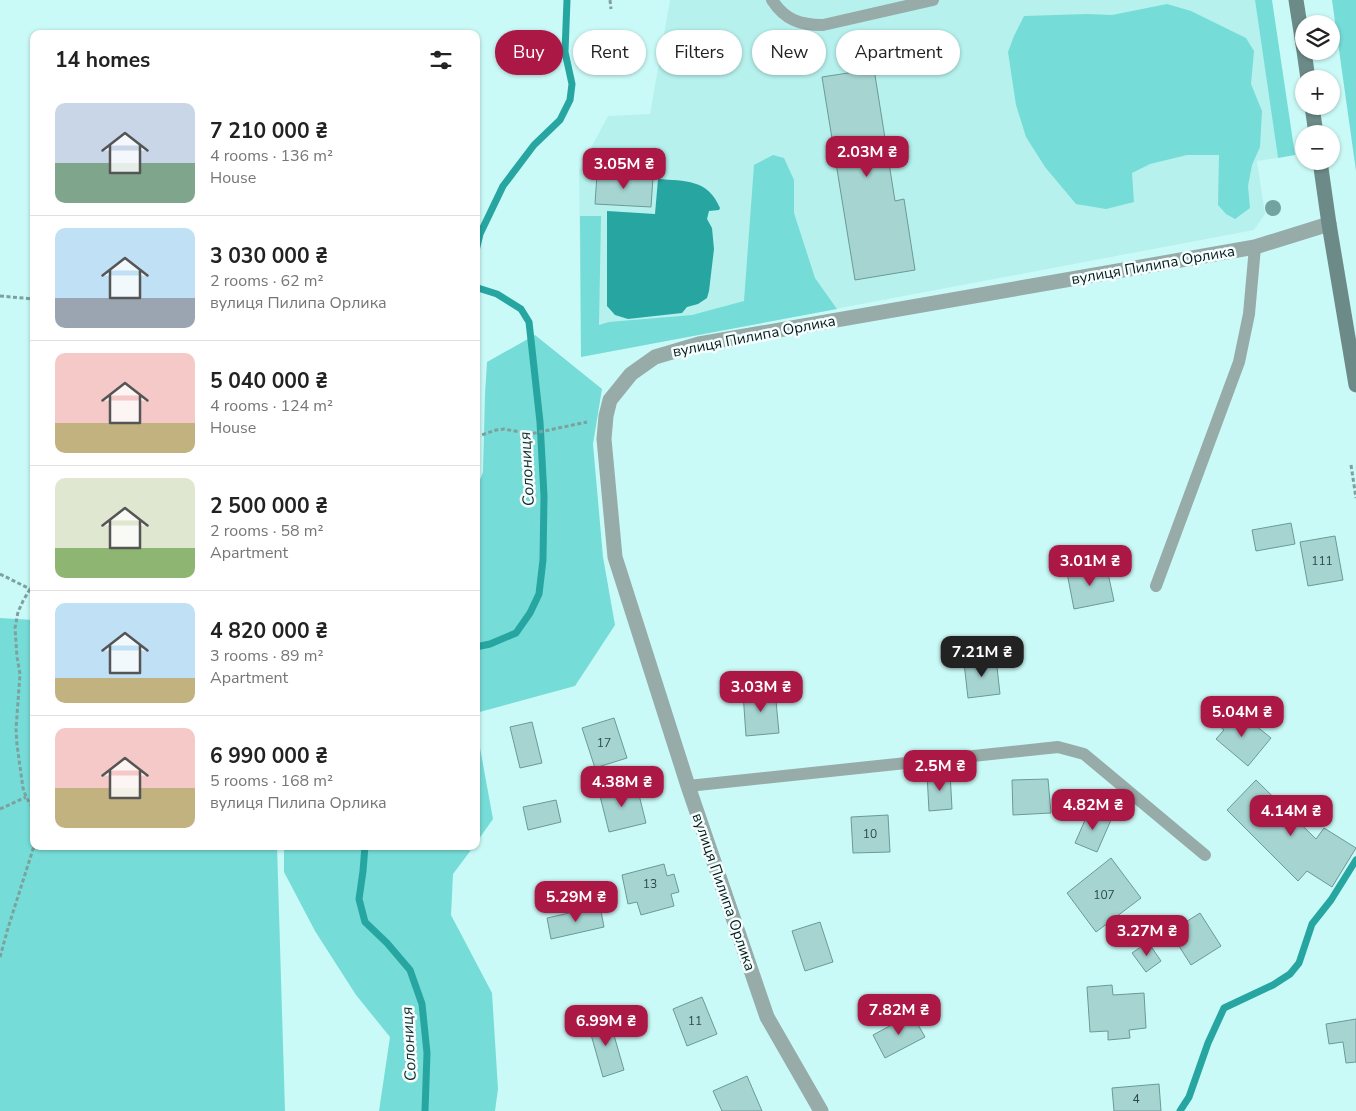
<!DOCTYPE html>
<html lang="en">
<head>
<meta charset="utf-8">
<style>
	:root { --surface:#fff; --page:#f2f2f2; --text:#222; --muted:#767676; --line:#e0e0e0; --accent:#ac1846 }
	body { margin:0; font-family:"Nunito Sans",sans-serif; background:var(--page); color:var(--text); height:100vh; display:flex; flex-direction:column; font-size:19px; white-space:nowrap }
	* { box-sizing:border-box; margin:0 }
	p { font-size:16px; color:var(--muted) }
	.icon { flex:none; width:28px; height:28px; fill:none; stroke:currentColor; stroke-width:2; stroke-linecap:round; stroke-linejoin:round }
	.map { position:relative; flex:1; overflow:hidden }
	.details { position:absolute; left:30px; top:30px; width:450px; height:820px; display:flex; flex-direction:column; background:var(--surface); border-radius:10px; box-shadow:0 1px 4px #0004 }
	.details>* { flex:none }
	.hud { position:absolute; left:495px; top:30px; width:475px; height:45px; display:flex; gap:10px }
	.fabs { position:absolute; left:1295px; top:15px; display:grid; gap:10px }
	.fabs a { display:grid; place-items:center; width:45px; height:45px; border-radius:50%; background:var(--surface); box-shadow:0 1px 4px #0004; font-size:25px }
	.price { position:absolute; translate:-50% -42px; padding:0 11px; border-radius:10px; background:var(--accent); color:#fff; font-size:16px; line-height:32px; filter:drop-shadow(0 1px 2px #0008) }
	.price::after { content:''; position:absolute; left:50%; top:30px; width:15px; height:11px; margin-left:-8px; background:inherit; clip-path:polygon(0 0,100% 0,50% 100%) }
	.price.current { background:#222; color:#fff }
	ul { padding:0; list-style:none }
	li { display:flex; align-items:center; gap:15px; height:125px; padding:0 25px }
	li+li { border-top:1px solid var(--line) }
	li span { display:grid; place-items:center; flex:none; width:140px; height:100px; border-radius:10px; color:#555 }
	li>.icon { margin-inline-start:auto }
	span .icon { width:60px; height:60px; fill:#fffc; stroke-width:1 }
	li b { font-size:21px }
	h2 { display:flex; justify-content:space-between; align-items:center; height:60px; padding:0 25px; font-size:21px }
	.tag { padding:0 18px; border-radius:22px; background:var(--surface); box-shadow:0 1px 4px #0004; font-size:18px; line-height:45px }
	.tag.current { background:var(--accent); color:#fff }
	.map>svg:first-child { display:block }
	.built { fill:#b6f1ed }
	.green { fill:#76dcd7 }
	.water { fill:#27a6a1 }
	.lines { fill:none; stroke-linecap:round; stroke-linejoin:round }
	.stream { stroke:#27a6a1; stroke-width:7 }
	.building { fill:#a5d4d1; stroke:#6c9996 }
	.path { stroke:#7da19f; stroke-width:3; stroke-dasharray:4 2.5; stroke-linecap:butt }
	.lane { stroke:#97aba9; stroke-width:12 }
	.street { stroke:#97aba9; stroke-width:15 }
	.secondary { stroke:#6c8a87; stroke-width:15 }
	.tree { fill:#72a3a0 }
	.labels { text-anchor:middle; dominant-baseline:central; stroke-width:5; stroke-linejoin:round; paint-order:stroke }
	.number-label { font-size:12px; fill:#2e4846 }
	.street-label { font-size:15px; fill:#061918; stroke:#f5fefe }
	.water-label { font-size:16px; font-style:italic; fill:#192e2c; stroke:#f5fefe }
</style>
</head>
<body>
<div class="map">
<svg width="1356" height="1111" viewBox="0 0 1356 1111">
	<rect width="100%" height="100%" fill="#cafaf7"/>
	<path class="built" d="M670,0H1255L1278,158L1257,161L1265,214L1254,230L581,357L579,170L608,116L650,114Z"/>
	<path class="green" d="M1255,0H1272L1295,155L1278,158Z
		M1332,0H1356V171Z
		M1167,4L1191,11L1246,38L1254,51L1251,84L1262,111L1260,147L1252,165L1248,186L1250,208L1235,219L1226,214L1218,205L1219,155H1187L1150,164L1132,173L1134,202L1106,209L1076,204L1045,167L1026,137L1016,105L1008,52L1014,36L1024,16L1087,14L1112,15Z
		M773,155L784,158L794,180V213L815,278L837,309L581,357L580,216H601L599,325L609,322L692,315L744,301L754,165Z
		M535,335L602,389L593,444L603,557L615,625L575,686L476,713V490L483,472L485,394L487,362Z
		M0,618L34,620V846H277L285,1111H0Z
		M476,726L493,819L476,843Z
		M284,846H474L453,874L451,915L492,993L498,1089L495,1111H379L390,1037L356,995L315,931L284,872Z"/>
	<path class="water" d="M658,179C685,181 708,179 720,208L719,210L709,211L707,219L712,228L714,249L709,291L707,298L698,304L687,307L682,313L628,319L615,315L607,306V211L655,214Z"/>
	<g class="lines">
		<path class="stream" d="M476,251L480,234L503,186L534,145L560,120L570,100L572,84L565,52L567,0
			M476,285L478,288L497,294L521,309L529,322L540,422L544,496L543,560L539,594L530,613L516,633L490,644L476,647
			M365,846L363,871L359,899L365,922L387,943L410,970L422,1004L427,1053L425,1111
			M1180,1111L1189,1097L1208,1043L1224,1008L1273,985L1290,974L1299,963L1312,924L1331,900L1356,860"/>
	</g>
	<path class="building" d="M874,69L895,201L904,199L915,270L855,280L822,77Z
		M597,174L653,177L651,207L595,204Z
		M1291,523L1295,544L1256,551L1252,530Z
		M1335,536L1343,580L1308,586L1300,542Z
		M1106,564L1114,601L1074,609L1067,573Z
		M996,658L1000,694L968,698L964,663Z
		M775,690L779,733L746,736L743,693Z
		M1239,712L1271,738L1248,766L1216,739L1224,730L1216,723L1223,714L1231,721Z
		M614,718L627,758L595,768L582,728Z
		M532,722L542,763L520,768L510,727Z
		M950,772L952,809L929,811L927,774Z
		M1048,779L1051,813L1013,815L1012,780Z
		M1256,780L1316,839L1324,828L1356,848L1332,887L1307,871L1298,881L1227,810Z
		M636,783L646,823L609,832L599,792Z
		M556,800L561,822L528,830L523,807Z
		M1089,811L1111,820L1097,852L1075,843Z
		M888,815L890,852L853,853L851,817Z
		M1111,858L1141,898L1096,932L1067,893Z
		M664,864L667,876L674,874L679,892L671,894L674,906L641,915L637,902L628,904L622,875Z
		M600,906L604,927L551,939L547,918Z
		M1200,913L1221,946L1191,965L1170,932Z
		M820,922L833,962L805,971L792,931Z
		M1148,942L1161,961L1146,972L1132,953Z
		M1112,985L1113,995L1144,993L1146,1028L1129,1030L1130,1038L1108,1040V1031L1090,1032L1087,987Z
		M702,997L717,1034L687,1046L673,1009Z
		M912,1014L925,1037L885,1058L873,1035Z
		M609,1018L624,1070L603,1077L588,1024Z
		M1356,1019V1062L1346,1063L1343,1042L1329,1044L1326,1024Z
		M747,1076L762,1111H722L713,1091Z
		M1159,1084L1161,1111H1114L1112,1088Z"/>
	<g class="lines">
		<path class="path" d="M610,0L611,9
			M1299,144L1300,152
			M0,296L34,299
			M476,437L496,430L504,429L530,434L587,422
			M1351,465L1356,498
			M0,574L30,589L34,587
			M30,589L23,601L18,612L15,628L17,657L20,674L16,729L17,745L23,788L26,797L34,810
			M0,809L26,797
			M0,957L8,928L34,846"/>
		<path class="lane" d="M772,0C785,20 800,25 823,25L933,0
			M1156,586L1239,362L1249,314L1255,247
			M688,786L1058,747L1084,754L1205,855"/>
		<path class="street" d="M821,1111L767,1017L688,786L615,557L604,439L606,416L610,400L631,374L655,357L699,344L1255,247L1329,224"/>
		<path class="secondary" d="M1296,0L1304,51
			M1304,51L1308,79
			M1312,106L1316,134
			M1320,161L1329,224L1356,385"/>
	</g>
	<circle class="tree" cx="1273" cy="208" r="8"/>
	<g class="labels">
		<g class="number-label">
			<text x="1322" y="561">111</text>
			<text x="604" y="743">17</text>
			<text x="870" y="834">10</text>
			<text x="650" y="884">13</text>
			<text x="1104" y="895">107</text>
			<text x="695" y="1021">11</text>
			<text x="1136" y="1099">4</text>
		</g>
		<g class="street-label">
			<text transform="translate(1153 265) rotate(-10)">вулиця Пилипа Орлика</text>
			<text transform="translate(754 336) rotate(-11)">вулиця Пилипа Орлика</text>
			<text transform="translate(724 892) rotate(71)">вулиця Пилипа Орлика</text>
		</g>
		<g class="water-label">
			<text transform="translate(527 469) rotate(-93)">Солониця</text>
			<text transform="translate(409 1044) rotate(-93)">Солониця</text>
		</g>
	</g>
</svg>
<div class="fabs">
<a><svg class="icon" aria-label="layers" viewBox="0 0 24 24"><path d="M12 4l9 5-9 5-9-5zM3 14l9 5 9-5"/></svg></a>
<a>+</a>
<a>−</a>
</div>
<b class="price" style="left:867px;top:178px">2.03M ₴</b>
<b class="price" style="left:624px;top:190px">3.05M ₴</b>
<b class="price" style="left:1090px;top:587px">3.01M ₴</b>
<b class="price current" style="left:982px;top:678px">7.21M ₴</b>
<b class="price" style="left:761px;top:713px">3.03M ₴</b>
<b class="price" style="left:1242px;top:738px">5.04M ₴</b>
<b class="price" style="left:940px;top:792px">2.5M ₴</b>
<b class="price" style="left:622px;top:808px">4.38M ₴</b>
<b class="price" style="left:1093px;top:831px">4.82M ₴</b>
<b class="price" style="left:1291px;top:837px">4.14M ₴</b>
<b class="price" style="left:576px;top:923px">5.29M ₴</b>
<b class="price" style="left:1147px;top:957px">3.27M ₴</b>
<b class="price" style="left:899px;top:1036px">7.82M ₴</b>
<b class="price" style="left:606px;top:1047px">6.99M ₴</b>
<div class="hud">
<a class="tag current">Buy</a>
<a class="tag">Rent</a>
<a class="tag">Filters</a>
<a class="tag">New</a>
<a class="tag">Apartment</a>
</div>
<section class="details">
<h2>14 homes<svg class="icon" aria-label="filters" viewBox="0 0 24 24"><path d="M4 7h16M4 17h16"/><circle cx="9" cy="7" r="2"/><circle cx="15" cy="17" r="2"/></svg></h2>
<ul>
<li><span style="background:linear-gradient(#c9d6e8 60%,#7fa58c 0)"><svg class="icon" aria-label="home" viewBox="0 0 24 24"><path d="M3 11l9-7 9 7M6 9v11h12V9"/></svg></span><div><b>7 210 000 ₴</b><p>4 rooms · 136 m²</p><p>House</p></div></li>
<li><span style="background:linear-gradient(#bfe0f5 70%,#9aa5b1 0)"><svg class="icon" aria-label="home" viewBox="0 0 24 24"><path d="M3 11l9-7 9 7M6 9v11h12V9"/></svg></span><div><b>3 030 000 ₴</b><p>2 rooms · 62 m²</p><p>вулиця Пилипа Орлика</p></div></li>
<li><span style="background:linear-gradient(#f6c9c9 70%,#c2b280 0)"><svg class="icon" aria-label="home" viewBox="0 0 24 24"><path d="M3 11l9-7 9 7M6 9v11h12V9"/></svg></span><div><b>5 040 000 ₴</b><p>4 rooms · 124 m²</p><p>House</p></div></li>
<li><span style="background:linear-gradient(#dfe7d0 70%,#8fb573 0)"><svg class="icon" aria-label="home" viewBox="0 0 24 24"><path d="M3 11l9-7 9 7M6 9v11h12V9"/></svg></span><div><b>2 500 000 ₴</b><p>2 rooms · 58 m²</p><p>Apartment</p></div></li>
<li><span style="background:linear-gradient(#bfe0f5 75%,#c2b280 0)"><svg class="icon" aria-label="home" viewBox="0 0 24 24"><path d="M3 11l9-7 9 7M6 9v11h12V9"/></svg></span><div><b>4 820 000 ₴</b><p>3 rooms · 89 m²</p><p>Apartment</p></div></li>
<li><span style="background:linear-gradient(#f6c9c9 60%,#c2b280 0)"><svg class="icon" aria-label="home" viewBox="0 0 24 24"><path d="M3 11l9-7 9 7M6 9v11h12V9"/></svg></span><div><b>6 990 000 ₴</b><p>5 rooms · 168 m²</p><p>вулиця Пилипа Орлика</p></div></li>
</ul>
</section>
</div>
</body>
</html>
